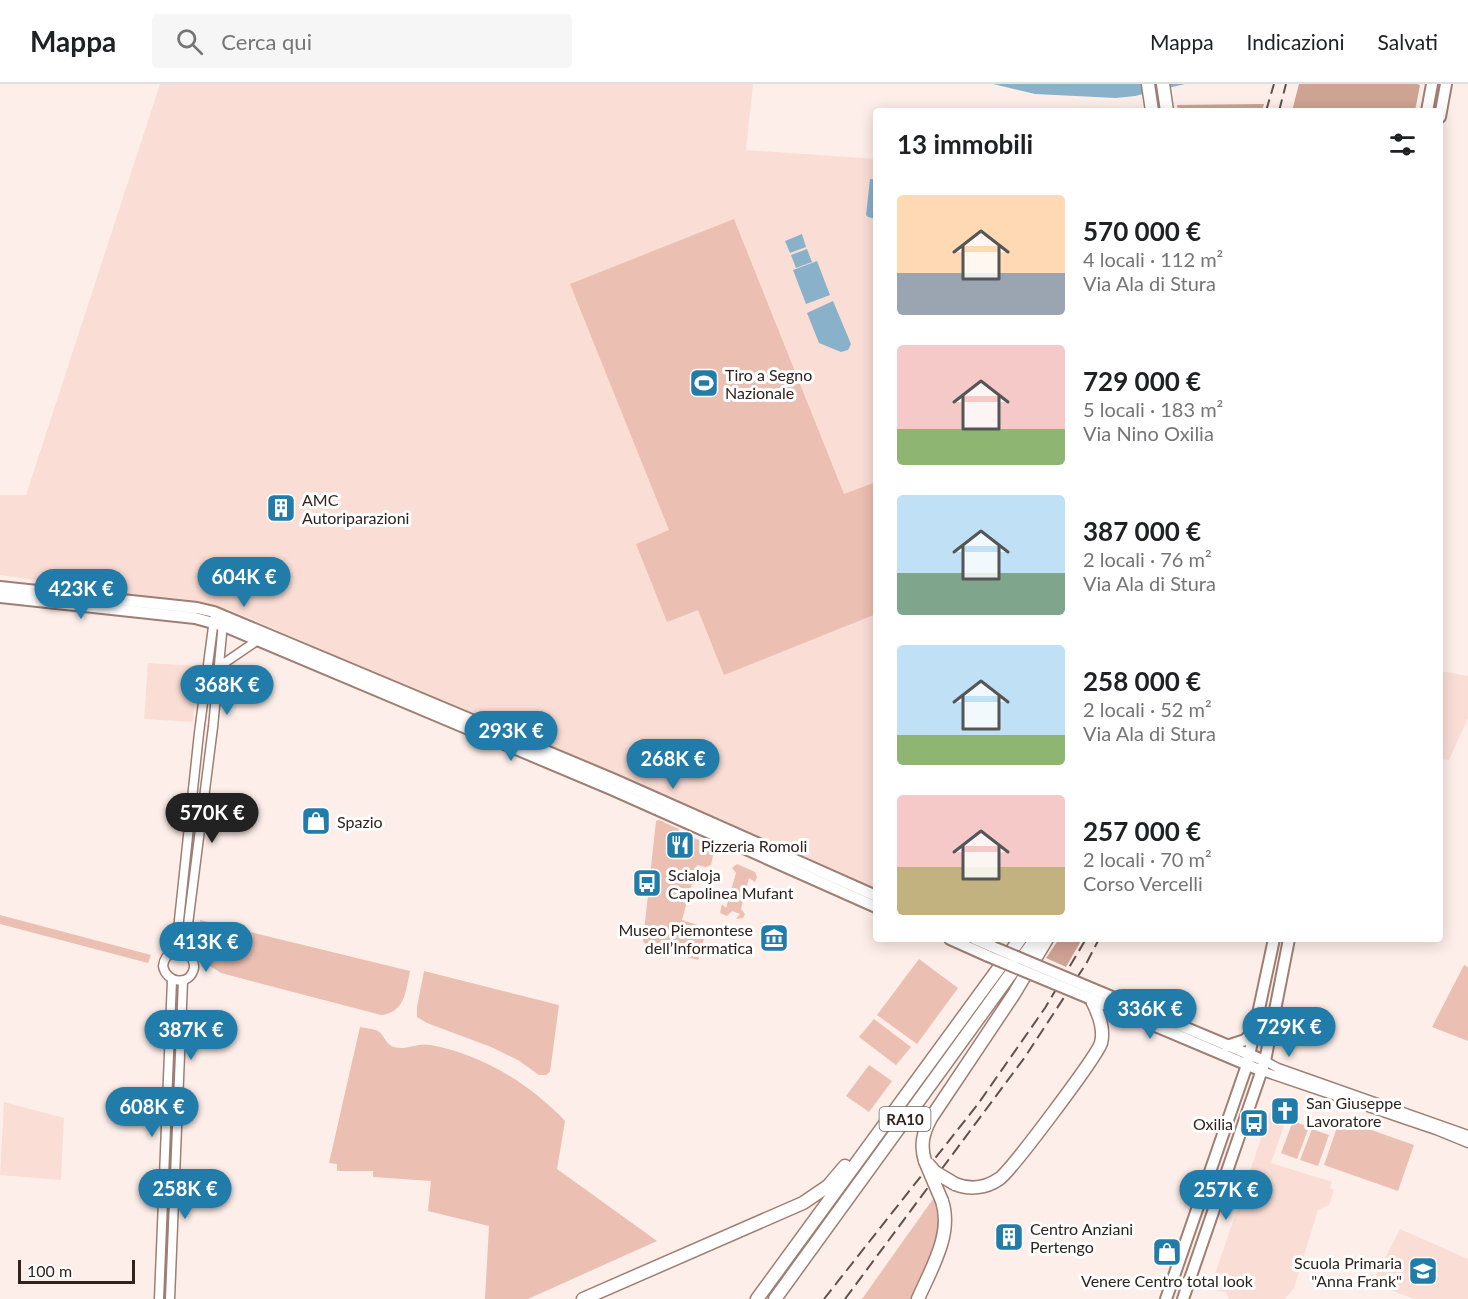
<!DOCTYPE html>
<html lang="it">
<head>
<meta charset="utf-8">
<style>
	:root { --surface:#fff; --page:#f6f6f6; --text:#202124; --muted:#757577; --line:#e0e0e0; --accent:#217caa }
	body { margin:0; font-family:Lato,sans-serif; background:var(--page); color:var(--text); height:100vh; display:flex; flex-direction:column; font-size:22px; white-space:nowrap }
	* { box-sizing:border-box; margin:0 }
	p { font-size:20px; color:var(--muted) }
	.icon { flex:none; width:33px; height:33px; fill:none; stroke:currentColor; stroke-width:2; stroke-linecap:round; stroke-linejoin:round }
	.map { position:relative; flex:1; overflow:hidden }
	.drawer { position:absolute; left:873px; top:24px; width:570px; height:834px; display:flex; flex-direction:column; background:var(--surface); border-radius:6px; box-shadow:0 3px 15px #0003 }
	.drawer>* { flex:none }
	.scale { position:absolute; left:18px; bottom:15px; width:117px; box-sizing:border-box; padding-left:6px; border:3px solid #30231e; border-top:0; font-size:16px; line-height:21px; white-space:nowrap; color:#30231e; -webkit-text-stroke:4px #fff; paint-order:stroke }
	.price { position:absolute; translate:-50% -51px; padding:0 14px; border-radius:21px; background:var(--accent); color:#fff; font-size:20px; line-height:39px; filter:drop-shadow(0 2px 3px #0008) }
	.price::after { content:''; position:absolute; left:50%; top:36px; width:18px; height:14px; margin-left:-9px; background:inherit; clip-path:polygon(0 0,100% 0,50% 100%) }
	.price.current { background:#222; color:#fff }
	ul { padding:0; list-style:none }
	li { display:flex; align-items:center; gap:18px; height:150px; padding:0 24px }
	li span { display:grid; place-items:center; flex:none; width:168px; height:120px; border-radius:6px; color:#555 }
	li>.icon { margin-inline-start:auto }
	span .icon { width:72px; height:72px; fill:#fffc; stroke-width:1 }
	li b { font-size:26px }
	h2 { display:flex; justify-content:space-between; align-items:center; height:72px; padding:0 24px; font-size:26px }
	header { display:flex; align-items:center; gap:36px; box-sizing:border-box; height:84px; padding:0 30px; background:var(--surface); border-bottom:2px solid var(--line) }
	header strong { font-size:28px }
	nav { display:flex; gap:33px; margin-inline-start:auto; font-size:21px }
	.search { width:420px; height:54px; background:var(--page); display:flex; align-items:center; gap:15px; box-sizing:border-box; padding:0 21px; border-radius:6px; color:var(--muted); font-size:22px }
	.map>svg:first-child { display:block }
	.built { fill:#faded5 }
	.green { fill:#ebbfb1 }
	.forest { fill:#cfa394 }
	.water { fill:#89b1ca }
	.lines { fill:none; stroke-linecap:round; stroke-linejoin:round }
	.minor-casing { stroke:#9f7e73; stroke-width:11 }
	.major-casing { stroke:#9f7e73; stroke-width:14 }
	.highway-casing { stroke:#9f7e73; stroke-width:15 }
	.minor { stroke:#fff; stroke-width:8 }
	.major { stroke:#fff; stroke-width:10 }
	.highway { stroke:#fff; stroke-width:12 }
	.rail { stroke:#5f514c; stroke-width:2; stroke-dasharray:12 6; stroke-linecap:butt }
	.major-bridge-casing { stroke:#9f7e73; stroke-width:14; stroke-linecap:butt }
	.highway-bridge-casing { stroke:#9f7e73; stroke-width:15; stroke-linecap:butt }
	.major-bridge { stroke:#fff; stroke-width:10 }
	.highway-bridge { stroke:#fff; stroke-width:12 }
	.labels { text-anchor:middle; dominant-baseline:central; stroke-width:6; stroke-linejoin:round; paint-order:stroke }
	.shield { fill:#fff; stroke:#6e6562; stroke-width:1.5 }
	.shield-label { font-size:15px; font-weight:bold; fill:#30231e }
	.poi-label { font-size:16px; fill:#30231e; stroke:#fff; text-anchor:start }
</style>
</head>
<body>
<header>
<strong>Mappa</strong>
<div class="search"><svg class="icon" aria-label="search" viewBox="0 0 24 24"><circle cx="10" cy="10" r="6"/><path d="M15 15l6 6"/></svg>Cerca qui</div>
<nav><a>Mappa</a><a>Indicazioni</a><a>Salvati</a></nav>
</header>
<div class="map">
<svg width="1468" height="1215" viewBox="0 0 1468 1215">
	<rect width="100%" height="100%" fill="#feeee9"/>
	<path class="built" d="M160,0H753L746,66L876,75V806L228,525L0,491V411H26Z
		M148,579L197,582L193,638L144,635Z
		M1440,587L1468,592V634L1449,676L1440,675Z
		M4,1018L64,1034L61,1096L0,1091Z
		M1271,1025L1287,1033L1271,1079L1332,1098L1330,1104L1334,1106L1329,1121L1318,1126L1294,1204L1285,1215H1229L1226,1208L1217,1207L1212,1199Z
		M1400,1145L1468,1175V1215H1414L1372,1199Z"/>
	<path class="green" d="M734,135L844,410L876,398V530L724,591L698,526L667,538L636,460L669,446L570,200Z
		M659,736L679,745L673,766L686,770L691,753L715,762L711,781L706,783L697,781L682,836L707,844L698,876L647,862L643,857L656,737Z
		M737,780L755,788L757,793L755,798L749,794L741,825L745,830L743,834L736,835L740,830L732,827L727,832L720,829L722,820L726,824L736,789L732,784Z
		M0,831L151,871L148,879L0,840Z
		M200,836L410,887C406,906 405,929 381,931L221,889L196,873Z
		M919,875L958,904L917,960L877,931Z
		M1464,881L1468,883V957L1432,943Z
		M424,887L559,921L550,988L546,991H539L518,976L491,963L427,939L417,933V923Z
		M874,935L911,963L896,981L859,953Z
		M360,943C365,944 374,945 378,947C385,952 386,961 394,963C406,967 418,958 431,961C482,971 529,999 565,1037L557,1085L657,1157L528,1215H485L489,1142L428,1127L431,1097L373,1093V1087H337V1080L329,1079Z
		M869,981L892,997L869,1028L846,1012Z
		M1340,1035L1414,1061L1398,1107L1324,1081Z
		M1293,1037L1309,1043L1297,1075L1281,1069Z
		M1312,1045L1329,1051L1318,1082L1300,1076Z
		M933,1115C951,1145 925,1186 914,1215H862Z"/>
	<path class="forest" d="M1299,0H1417L1420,1L1415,27H1292Z
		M1264,20L1262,27H1178L1177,21Z
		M1059,855H1082L1066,883L1046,874Z"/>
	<path class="water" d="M993,0H1185L1135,12L1116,14L1035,10Z
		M870,95H876V135L868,133L866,131Z
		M802,150L806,163L790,169L785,157Z
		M807,165L812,178L796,184L791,171Z
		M817,177L830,211L806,220L793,186Z
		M833,217L851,260L848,266L841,268L819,259L807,229Z"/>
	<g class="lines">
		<g class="minor-casing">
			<path id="minor" d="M220,582L258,556
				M173,868L177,855L199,649L214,535
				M189,871C178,863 165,868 163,882C166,899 190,903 194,884C195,875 186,866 186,856L213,643L223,539
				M1265,977L1278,984L1468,1051
				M1262,987L1436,1046L1468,1059
				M159,1215L172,896
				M170,1215L183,897"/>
		</g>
		<g class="major-casing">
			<path id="major" d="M1427,27L1432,0
				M1440,33L1446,0
				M0,503L197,524L214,528L615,696L876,812
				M0,513L195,534L224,542L611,705L876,823
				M950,855L988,872
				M975,855L993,863
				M1093,905L1265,977
				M1089,914L1262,987
				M1227,962L1245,956L1255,945
				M1166,1215L1247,981L1274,855
				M1183,1215L1265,977L1289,855"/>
		</g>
		<g class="highway-casing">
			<path id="highway" d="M1148,0L1152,27
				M1163,0L1167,27
				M925,1077C920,1061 923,1049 931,1034L1014,910L1047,855
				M955,1100C970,1106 986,1104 999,1095C1011,1087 1097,972 1101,959C1105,944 1098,928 1091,915
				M583,1215L803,1119L828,1102L845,1082
				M757,1215L1020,855
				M775,1215L1036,855
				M918,1215C931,1185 953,1150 942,1117"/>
		</g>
		<use href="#minor" class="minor"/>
		<use href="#major" class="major"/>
		<use href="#highway" class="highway"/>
		<path class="rail" d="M1266,27L1274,0
			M1279,27L1286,0
			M824,1215L978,1020L1045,924L1086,855
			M845,1215L1025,973L1086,880L1099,855"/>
		<g class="major-bridge-casing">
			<path id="major-bridge" d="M993,863L1093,905
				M988,872L1089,914"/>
		</g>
		<g class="highway-bridge-casing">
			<path id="highway-bridge" d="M925,1077L942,1117
				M928,1080L935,1088L955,1100"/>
		</g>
		<use href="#major-bridge" class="major-bridge"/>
		<use href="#highway-bridge" class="highway-bridge"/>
	</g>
	<defs>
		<g id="stadium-square" transform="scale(1.5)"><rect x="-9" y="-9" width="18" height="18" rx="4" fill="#217caa" stroke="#fff"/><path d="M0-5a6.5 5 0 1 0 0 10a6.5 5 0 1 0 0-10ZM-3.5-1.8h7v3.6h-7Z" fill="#fff"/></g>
		<g id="building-square" transform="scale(1.5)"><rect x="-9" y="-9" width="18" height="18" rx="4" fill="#217caa" stroke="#fff"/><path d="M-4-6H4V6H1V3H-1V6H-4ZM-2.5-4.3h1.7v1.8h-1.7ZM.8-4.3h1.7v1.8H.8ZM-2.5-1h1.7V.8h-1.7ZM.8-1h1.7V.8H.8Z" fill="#fff"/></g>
		<g id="shop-square" transform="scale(1.5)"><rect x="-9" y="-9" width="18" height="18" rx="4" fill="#217caa" stroke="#fff"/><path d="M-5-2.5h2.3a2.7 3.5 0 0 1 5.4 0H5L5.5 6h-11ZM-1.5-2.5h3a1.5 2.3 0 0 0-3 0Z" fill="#fff"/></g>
		<g id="restaurant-square" transform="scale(1.5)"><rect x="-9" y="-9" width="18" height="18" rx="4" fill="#217caa" stroke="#fff"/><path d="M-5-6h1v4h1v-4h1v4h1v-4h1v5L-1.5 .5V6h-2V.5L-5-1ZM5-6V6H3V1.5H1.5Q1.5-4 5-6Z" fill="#fff"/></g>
		<g id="bus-square" transform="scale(1.5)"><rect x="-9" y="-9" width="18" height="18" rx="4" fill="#217caa" stroke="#fff"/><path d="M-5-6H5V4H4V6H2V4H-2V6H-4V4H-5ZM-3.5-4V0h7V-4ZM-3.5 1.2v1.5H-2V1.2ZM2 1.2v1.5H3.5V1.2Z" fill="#fff"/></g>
		<g id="museum-square" transform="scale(1.5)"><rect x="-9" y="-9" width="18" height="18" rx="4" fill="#217caa" stroke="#fff"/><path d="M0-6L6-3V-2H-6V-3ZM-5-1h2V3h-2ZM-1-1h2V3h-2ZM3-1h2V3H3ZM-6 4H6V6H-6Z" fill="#fff"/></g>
		<g id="church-square" transform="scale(1.5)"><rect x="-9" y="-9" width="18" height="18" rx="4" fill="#217caa" stroke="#fff"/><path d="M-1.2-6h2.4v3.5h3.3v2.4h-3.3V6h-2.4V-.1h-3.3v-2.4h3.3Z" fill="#fff"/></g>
		<g id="school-square" transform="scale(1.5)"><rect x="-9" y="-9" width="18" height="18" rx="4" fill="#217caa" stroke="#fff"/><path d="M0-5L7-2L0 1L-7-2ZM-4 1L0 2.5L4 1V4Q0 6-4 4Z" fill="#fff"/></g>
	</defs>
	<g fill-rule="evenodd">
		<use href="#stadium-square" x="704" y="299"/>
		<use href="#building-square" x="281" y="424"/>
		<use href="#shop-square" x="316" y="737"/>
		<use href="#restaurant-square" x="680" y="761"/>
		<use href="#bus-square" x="647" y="799"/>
		<use href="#museum-square" x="774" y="854"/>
		<use href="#church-square" x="1285" y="1027"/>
		<use href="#bus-square" x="1254" y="1039"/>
		<use href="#building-square" x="1009" y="1153"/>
		<use href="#shop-square" x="1167" y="1168"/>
		<use href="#school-square" x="1423" y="1187"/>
	</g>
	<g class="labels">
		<rect class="shield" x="879.5" y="1023" width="51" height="24" rx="4.5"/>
		<g class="shield-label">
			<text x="905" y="1035">RA10</text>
		</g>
		<g class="poi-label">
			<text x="725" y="290">Tiro a Segno<tspan x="725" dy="18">Nazionale</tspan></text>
			<text x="302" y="415">AMC<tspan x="302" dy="18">Autoriparazioni</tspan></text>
			<text x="337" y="737">Spazio</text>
			<text x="701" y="761">Pizzeria Romoli</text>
			<text x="668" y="790">Scialoja<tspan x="668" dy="18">Capolinea Mufant</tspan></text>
			<text x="753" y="845" text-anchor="end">Museo Piemontese<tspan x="753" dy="18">dell’Informatica</tspan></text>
			<text x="1306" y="1018">San Giuseppe<tspan x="1306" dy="18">Lavoratore</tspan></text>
			<text x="1233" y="1039" text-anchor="end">Oxilia</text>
			<text x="1030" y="1144">Centro Anziani<tspan x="1030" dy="18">Pertengo</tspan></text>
			<text x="1402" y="1178" text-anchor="end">Scuola Primaria<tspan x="1402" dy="18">"Anna Frank"</tspan></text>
			<text x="1167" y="1196" text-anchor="middle">Venere Centro total look</text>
		</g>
	</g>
</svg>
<div class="scale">100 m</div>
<b class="price" style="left:244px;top:524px">604K €</b>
<b class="price" style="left:81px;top:536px">423K €</b>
<b class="price" style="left:227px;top:632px">368K €</b>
<b class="price" style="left:511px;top:678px">293K €</b>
<b class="price" style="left:673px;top:706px">268K €</b>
<b class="price current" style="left:212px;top:760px">570K €</b>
<b class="price" style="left:206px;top:889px">413K €</b>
<b class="price" style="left:1150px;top:956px">336K €</b>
<b class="price" style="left:1289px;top:974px">729K €</b>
<b class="price" style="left:191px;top:977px">387K €</b>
<b class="price" style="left:152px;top:1054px">608K €</b>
<b class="price" style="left:185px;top:1136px">258K €</b>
<b class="price" style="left:1226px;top:1137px">257K €</b>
<section class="drawer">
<h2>13 immobili<svg class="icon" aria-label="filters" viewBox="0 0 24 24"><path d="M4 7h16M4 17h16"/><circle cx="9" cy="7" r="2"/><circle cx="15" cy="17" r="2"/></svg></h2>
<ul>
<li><span style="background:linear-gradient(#ffd9b3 65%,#9aa5b1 0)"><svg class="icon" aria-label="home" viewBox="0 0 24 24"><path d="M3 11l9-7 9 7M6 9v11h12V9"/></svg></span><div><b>570 000 €</b><p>4 locali · 112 m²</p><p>Via Ala di Stura</p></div></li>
<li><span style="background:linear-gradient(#f6c9c9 70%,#8fb573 0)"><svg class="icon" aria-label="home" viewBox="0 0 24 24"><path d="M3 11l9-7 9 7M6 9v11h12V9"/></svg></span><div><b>729 000 €</b><p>5 locali · 183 m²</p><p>Via Nino Oxilia</p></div></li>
<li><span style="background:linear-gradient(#bfe0f5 65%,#7fa58c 0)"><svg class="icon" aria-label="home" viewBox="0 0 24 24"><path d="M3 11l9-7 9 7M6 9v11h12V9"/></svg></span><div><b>387 000 €</b><p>2 locali · 76 m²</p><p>Via Ala di Stura</p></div></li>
<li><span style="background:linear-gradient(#bfe0f5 75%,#8fb573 0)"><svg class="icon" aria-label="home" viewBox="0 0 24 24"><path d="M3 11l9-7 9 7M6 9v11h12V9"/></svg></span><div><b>258 000 €</b><p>2 locali · 52 m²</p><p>Via Ala di Stura</p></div></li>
<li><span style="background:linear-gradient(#f6c9c9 60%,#c2b280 0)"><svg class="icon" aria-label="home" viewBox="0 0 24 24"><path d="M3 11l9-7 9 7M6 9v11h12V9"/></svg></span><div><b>257 000 €</b><p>2 locali · 70 m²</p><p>Corso Vercelli</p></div></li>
</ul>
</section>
</div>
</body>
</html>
